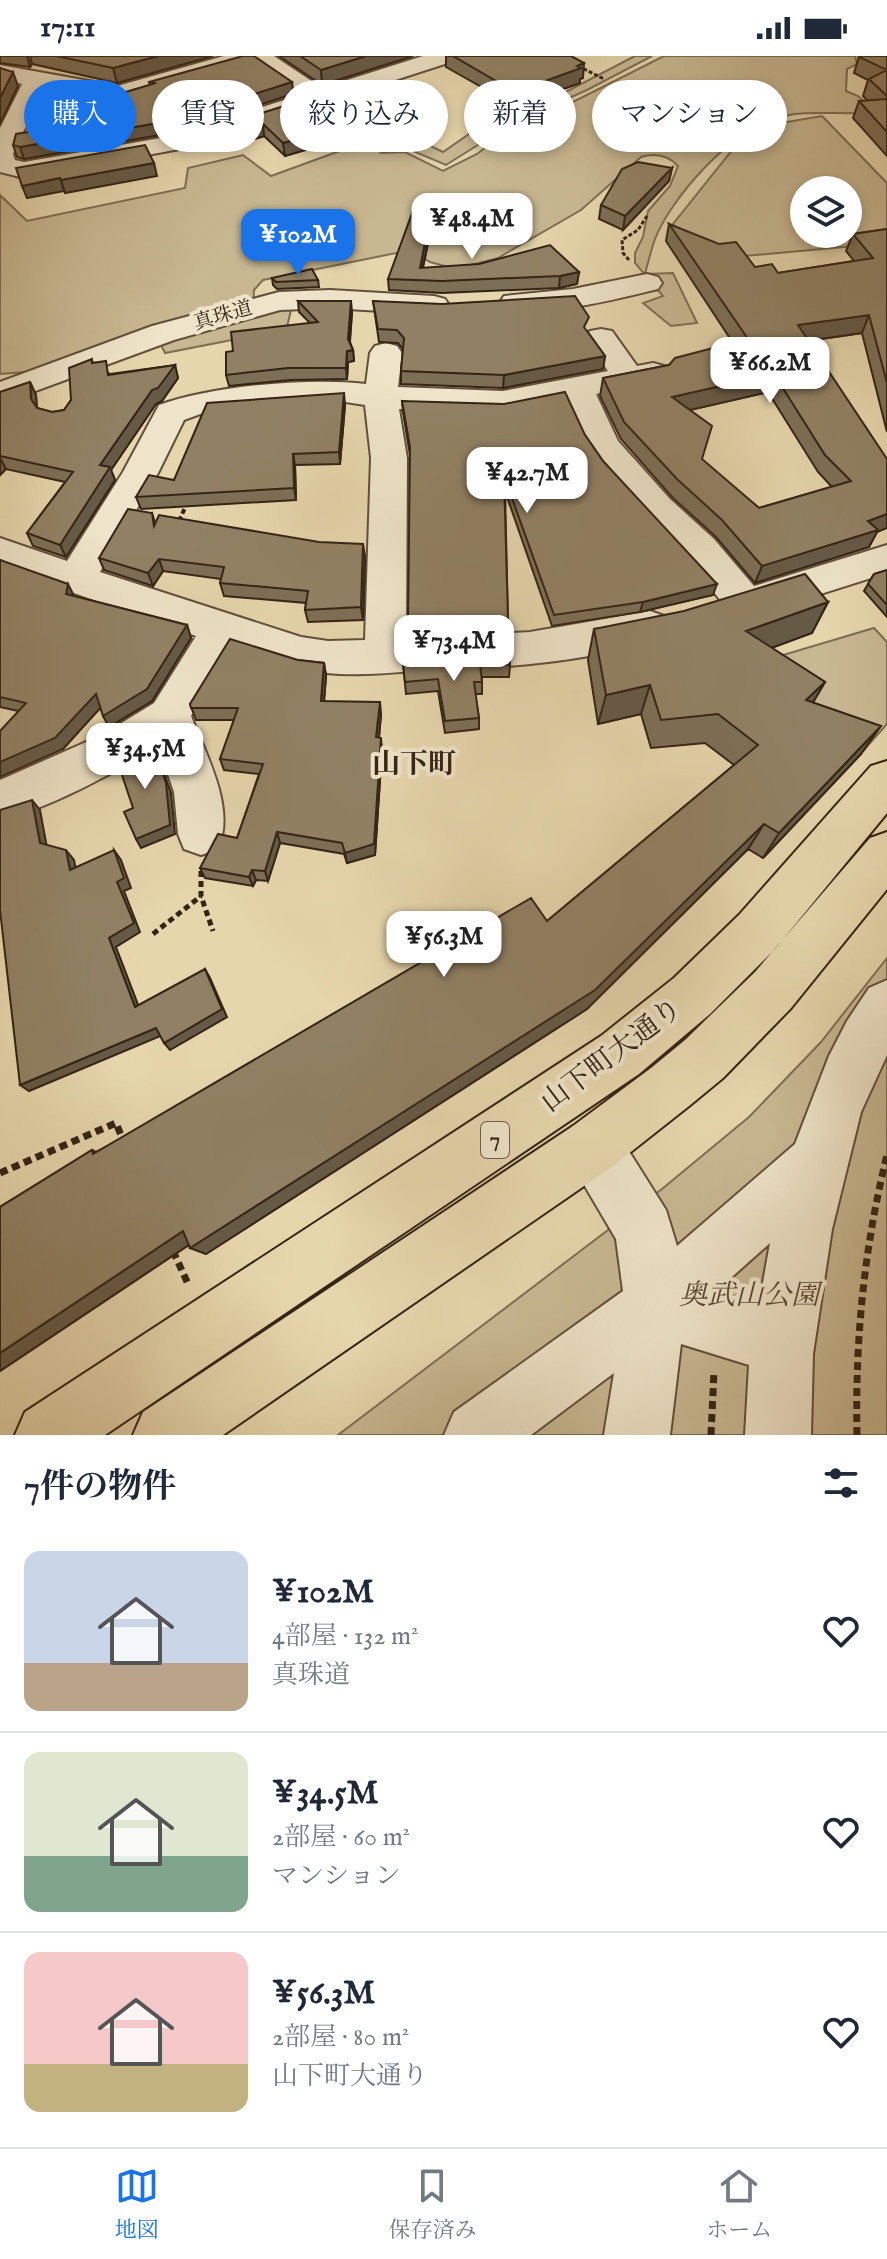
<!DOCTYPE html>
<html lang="ja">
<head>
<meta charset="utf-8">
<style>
	:root { --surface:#fff; --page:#f6f6f7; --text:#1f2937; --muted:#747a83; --line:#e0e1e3; --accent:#1a73e8 }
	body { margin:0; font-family:"IM FELL English","Noto Serif JP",serif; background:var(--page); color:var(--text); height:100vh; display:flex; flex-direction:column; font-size:30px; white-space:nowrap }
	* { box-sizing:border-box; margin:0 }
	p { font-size:26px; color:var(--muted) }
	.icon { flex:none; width:44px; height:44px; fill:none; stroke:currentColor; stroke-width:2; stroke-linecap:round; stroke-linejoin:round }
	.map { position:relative; height:1379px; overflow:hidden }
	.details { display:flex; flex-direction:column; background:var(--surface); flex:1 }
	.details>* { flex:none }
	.top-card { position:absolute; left:24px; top:24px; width:840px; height:72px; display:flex; gap:16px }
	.tools { position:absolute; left:790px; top:120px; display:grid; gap:16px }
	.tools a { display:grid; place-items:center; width:72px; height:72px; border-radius:50%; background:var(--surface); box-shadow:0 4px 12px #0003; font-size:40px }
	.price { position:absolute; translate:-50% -68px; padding:0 18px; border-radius:16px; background:#fff; color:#222; font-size:26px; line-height:52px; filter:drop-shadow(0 2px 4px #0008) }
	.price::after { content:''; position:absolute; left:50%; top:48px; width:24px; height:18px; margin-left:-12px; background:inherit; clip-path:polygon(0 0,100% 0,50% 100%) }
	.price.selected { background:var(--accent); color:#fff }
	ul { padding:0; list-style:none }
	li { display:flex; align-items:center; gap:24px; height:200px; padding:0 24px }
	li+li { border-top:2px solid var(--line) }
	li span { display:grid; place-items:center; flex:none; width:224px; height:160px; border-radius:16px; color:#555 }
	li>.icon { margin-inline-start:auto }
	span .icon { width:96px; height:96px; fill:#fffc; stroke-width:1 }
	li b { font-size:34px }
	h2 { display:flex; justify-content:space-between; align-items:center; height:96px; padding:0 24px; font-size:34px }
	.pill { padding:0 28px; border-radius:36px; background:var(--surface); box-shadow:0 4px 12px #0003; font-size:28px; line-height:72px }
	.pill.selected { background:var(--accent); color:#fff }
	.status { display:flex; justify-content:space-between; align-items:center; height:56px; padding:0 40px; background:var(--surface); direction:ltr }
	.status svg { height:22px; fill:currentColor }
	.dock { display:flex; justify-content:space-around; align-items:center; height:112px; border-top:2px solid var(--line); background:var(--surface); font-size:22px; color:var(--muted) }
	.dock a { display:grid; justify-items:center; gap:4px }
	.dock .selected { color:var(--accent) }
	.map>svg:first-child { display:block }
	.green { fill:#c8b892; stroke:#7e6e54; stroke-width:2; fill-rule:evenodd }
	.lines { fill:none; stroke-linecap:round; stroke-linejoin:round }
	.minor-casing { stroke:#61503c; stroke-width:4 }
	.major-casing { stroke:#352416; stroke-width:4 }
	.path-far3 { stroke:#352416; stroke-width:3; stroke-dasharray:4 2; stroke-linecap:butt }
	.path-far2 { stroke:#352416; stroke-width:4; stroke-dasharray:5 3; stroke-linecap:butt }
	.path-far1 { stroke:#352416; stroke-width:5; stroke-dasharray:6 4; stroke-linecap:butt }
	.path { stroke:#352416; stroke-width:7; stroke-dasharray:8 5; stroke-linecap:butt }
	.minor { fill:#efe4c9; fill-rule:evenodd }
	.major { fill:#e6d6ac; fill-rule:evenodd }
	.wall { fill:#7d6f56; stroke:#352416; stroke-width:2; fill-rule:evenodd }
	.shaded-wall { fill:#665a46; stroke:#352416; stroke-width:2 }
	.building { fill:#918164; stroke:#352416; stroke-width:2; fill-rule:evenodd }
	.labels { text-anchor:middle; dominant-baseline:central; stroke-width:8; stroke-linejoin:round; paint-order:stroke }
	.far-street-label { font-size:20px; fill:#352416; stroke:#efe4c9 }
	.shield { fill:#efe4c9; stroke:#6d5e4c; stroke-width:2 }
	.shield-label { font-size:22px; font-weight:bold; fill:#352416 }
	.quarter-label { font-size:28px; font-weight:bold; fill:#352416; stroke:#efe4c9 }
	.near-street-label { font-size:28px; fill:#352416; stroke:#efe4c9 }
	.near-park-label { font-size:28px; font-style:italic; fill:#5a4935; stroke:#efe4c9 }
</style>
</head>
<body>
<div class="status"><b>17:11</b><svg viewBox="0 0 49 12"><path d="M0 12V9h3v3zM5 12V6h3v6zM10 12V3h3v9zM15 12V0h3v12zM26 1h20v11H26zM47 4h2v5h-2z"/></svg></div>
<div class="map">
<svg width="887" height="1379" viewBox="0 0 887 1379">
	<rect width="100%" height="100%" fill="#e6d6ac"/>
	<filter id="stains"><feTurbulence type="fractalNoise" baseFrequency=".0025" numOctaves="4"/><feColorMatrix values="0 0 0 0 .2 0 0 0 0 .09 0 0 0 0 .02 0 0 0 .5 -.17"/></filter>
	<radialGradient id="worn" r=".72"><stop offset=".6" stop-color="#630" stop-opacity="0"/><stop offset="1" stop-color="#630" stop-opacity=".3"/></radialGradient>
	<path class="green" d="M635,0H652L587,34L513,67L446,109L413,95L383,93L316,47L331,42L443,96L495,60L529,55Z
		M664,0H855L857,8L847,13L846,35L858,40L877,56C843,60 806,52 773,63C730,76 671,142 655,183C651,194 648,207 645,218L673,217L697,267L671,270L643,247L663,240L635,207V197L643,181L648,155L670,130L678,110C668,99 655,97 641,101L581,154L498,202L455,213L430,206L411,194L263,224L254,234L253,253L292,250L285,279L242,282L165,297L160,287L62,313L0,318V139L27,165L185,132L188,112L243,99L271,120L367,85L381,97L405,96L443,115L477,98L510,73L555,55Z
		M822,60L887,127V187L701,204L673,168L733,93L775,68ZM804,134H848V178H804Z
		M874,572L887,586V668L863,695L829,682L763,605Z
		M887,902V1379H338L662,1133L749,1061L821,986Z"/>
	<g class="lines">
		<g class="minor-casing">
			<path id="minor" d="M224,0H274L322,32L423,0H457L454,5L185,92L24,122L0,116V72L22,28L0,23V9L117,30ZM253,6L300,39L172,80L24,106L15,104L13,98L44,32L118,44Z
				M647,218L658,221L662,227L658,233C617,243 544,262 504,252L500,246L504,240L573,233Z
				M330,234L434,240L445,243L449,249L445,255L434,258L330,252L280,254L174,284L0,348V326L152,270L279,236Z
				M601,273L612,275L637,310L653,307L664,310L669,317L664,324L596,338L618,385L670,443L714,483L754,530L887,489V517L745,562L731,558L688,503L644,461L591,398L565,344L503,357L399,353L407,402L406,583L530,576L650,555L664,560L670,571L664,582C585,607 499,612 417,615C387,617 356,620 326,617C294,614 263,601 232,592L191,660C206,699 236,752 218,793L201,799L184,793L178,778L174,736L158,689C117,716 48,753 0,764V724L102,679L154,647L196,580L0,511V482L67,505L123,416L159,349C212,330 310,321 366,328L370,297L375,290L386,287L397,290L402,297L398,331L503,335L608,315L585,282L590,275ZM339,345L365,349L371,402L365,584L328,585L301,581L100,516L158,417L184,364L203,357Z
				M887,924V999L861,1056L832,1173L813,1298L811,1379H745L749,1309L681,1288L670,1379H604L614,1317L531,1379H444L454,1356L623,1235L616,1183L573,1110L565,1090L573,1070L593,1062L613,1070L666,1154L677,1190L795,1088L829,1000L847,965L869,932ZM770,1187L759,1249L715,1236Z"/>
		</g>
		<g class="major-casing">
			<path id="major" d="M887,705V757L775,893L710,958L639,1018L105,1379H15L25,1356L601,980L674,922L739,859L871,710Z
				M887,776V833L791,952L723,1022L689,1050L613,1110L223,1379H133L143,1356L573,1070L651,1012L685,984L755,916L870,782Z"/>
		</g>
		<path class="path-far3" d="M578,10L604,23
			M629,204L623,197L622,184L638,174L647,160"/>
		<path class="path-far2" d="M179,465L188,445"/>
		<path class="path-far1" d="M201,815V840L213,875
			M153,878L201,840"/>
		<path class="path" d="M0,1117L116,1067L123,1084
			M173,1195L189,1230
			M711,1379L714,1316
			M857,1379C855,1284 864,1192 887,1099"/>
		<use href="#minor" class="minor"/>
		<use href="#major" class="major"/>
	</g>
	<path class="wall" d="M0,0H213L117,27L32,8L30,11L0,7Z
		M279,0H413L322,29Z
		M446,0H571L583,22L580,23V27L515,50L446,11Z
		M887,0V100L853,62L859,45H868L863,40L868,24L854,17L859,1Z
		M149,26H292L293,38L171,77L24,103L17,101L13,89L102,71L90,60L86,48L150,29Z
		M316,40L356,67L357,79L285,100L264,80L224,93L213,86L211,73Z
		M672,112L669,125L623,174L599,163L601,149Z
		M431,157L432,168L423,212L579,216L577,228L559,232L442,237L389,234L388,223Z
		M669,168L755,211L778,217L854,205L846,195L853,178L887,173V376L862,277L808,285L877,476L869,491L755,527L716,481L672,441L621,383L600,340L603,322L669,309L733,287L666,185ZM768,336L818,416L832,431L759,452L702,404L690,354Z
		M272,222L318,224L319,231L277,233L273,229Z
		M298,245L352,256L350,286L353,294L354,305L348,306L347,323L290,324L229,330L226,319L233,295L310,267L299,256Z
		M373,245L587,275L605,300L603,313L503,332L401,328V315L403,293L398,287L379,286Z
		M93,306L110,318L175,309L178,322L162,345L156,348L111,414L115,424L66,501L33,490L27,477L65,426L6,413L0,419V336L30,326L36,339L37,352L52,356L64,354L71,344Z
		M402,345L585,379L603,405L713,539L640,556L552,570L505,435L508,564L507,574L409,580L410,399L403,356Z
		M345,349L340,408L295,409L296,444L141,453L136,441Z
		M152,457L155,467L365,500L363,564L308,566L305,554L306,547L224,540L220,527L221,523L163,515L153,530L104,514L99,502Z
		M0,504L74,540L187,569L191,582L152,645L109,671L100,652L63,693L18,655L0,651Z
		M887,514V561L864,535L874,518Z
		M828,546L812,577L771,592L825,626L813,646L861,698L763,802L748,793L587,953L206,1198L190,1192L189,1189L0,1315V1151L92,1094L96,1096L547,865L734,709L705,687L651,692L641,658L598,668L588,604L594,573Z
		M298,604L324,607L326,620L324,645L381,658L379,681L382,694L375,799L347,807L344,798L280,787L268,825L256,824L253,830L205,822L200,812L237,782L259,718L224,714L220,703L234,664H196L190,648Z
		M403,607L510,609L509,621H482V638H475L479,662V673L445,677L438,635L406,638Z"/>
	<path class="shaded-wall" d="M27,0H30L32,8L30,11Z
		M158,0H213L117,27L113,12Z
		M366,0H413L322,29L321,14Z
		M584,7L583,22L580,23V27L515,50V36Z
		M13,16L18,30L0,68V42Z
		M292,26L293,38L171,77L24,103L20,91L169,65Z
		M356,67L357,79L285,100L283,87Z
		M263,68L264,80L224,93L222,81Z
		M154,107L157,120L65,137L61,124Z
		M672,112L669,125L623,174L625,160Z
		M60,122L64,135L27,142L22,130Z
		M431,157L432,168L420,223V212Z
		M579,216L577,228L559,232L560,220Z
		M351,245L352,256L349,294L348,283Z
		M869,259L862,277L792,287L798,269Z
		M353,294L354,305L348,306L347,323L346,312L347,295Z
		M605,300L603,313L503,332L504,319Z
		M175,309L178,322L162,345L156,348L111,414L115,424L66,501L60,489L100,409L152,334Z
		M774,318L768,336L668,359L672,341Z
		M30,326L36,339L37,356L31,343Z
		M344,337L345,349L340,408L339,396Z
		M293,398L295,409L296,444L294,432Z
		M0,402L6,413L0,419Z
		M887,458V472L877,476L869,491L755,527L762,510L868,465Z
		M363,488L365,500L363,564L361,551Z
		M159,503L163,515L153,530L148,517Z
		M68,528L74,540L66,538Z
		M717,528L713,539L640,556L643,546Z
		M828,546L812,577L733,606L746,575Z
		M187,569L191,582L152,645L109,671L103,660Z
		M324,607L326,620L323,657L321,645Z
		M825,626L808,655L806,644Z
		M650,629L641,658L598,668L606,639Z
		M96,638L102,650L63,693L0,721V706Z
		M380,646L381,658L378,693L376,681Z
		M881,670L861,698L763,802L779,777Z
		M381,682L382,694L375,799L347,807L345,797Z
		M152,684L156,694L171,737L175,778L141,792L136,783Z
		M32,744L40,754L48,797L40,787Z
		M764,768L748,793L587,953L206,1198L190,1192Z
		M277,776L280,787L268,825L265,815Z
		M66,794L74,804L78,824L70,814Z
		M114,794L121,804L131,832L124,835L140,876L116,891L142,959L135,951L109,882L117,826Z
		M252,814L256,824L253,830L249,821Z
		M205,913L210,922L227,961L170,994L164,987Z
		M156,972L163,979L29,1035L20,1029Z
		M183,1175L199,1182L0,1315V1297Z"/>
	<path class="building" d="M56,0H158L113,12Z
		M243,0H254L292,26L169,65L20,91L13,89L16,78L59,71H112L86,48L156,27L149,26Z
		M300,0H366L321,14Z
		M453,0H571L584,7L577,10L581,12L515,36Z
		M862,0H887V14L859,1Z
		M0,12L13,16L0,42Z
		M887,14V40L869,23Z
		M316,40L356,67L283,87L263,68L222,81L211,73Z
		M887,43V76L859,45Z
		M145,89L154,107L61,124L60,122L22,130L16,112Z
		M638,106L672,112L625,160L601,149L622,113Z
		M414,152L431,157L420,212L479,208L550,189L579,216L560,220L442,225L388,223Z
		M669,168L719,188L736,186L755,211L772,208L778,217L873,202L853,178L887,173V327L869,259L798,269L887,403V458L868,465L878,474L762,510L722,464L677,423L624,366L603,322L669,309L675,302L748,283ZM774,318L825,399L851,425L759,452L702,403L712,370L672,341Z
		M312,213L318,224L276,226L272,222Z
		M575,240L589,261L584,271L605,300L504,319L401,315L404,282L397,274L378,273L373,245L442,248Z
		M298,245H351L348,283L353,294L347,295L346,312H288L226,319V296L233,295L231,276L318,266Z
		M92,303V307L106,305L108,319L175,309L158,332L152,334L100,409L110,411L60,489L27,477L73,416L0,400V336L30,326L31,343L37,352L52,356L64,354L71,344L69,312Z
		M565,336L585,379L603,405L717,528L643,546L554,559L504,420L508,564L408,569L410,391L402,345L504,348Z
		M344,337L339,396L293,398L294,432L136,441L149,419L174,424L207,347Z
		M128,453L152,457L154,470L159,459L319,486L363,488L361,551L305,554L308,535L220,527L224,511L159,503L148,517L99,502Z
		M0,504L68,528L66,538L187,569L147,633L103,660L96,638L55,682L0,706V675L26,647L0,641Z
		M887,514V549L868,528L874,518Z
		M805,518L828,546L746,575L825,626L806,644L881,670L779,777L764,768L595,934L190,1192L183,1175L0,1297V1151L92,1094L93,1098L531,842L547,865L758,689L718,658L661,664L650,629L606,639L594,573L684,555Z
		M230,583L298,604L324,607L321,645L380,646L376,681L381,682L374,788L345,797L342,787L277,776L265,815L252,814L249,821L200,812L218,778L237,782L263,708L220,703L238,652H191L190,648Z
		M510,600V609L480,608L482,626H474L479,662L445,665L438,623L405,626L403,607Z
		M152,684L166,727L170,769L136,783L124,756L133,752L117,704Z
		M32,744L40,787L66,794L70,814L114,794L124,822L117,826L134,867L109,882L135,951L205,913L222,953L164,987L156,972L20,1029L0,854V754Z"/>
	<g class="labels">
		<g class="far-street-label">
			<text transform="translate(223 260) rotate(-16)">真珠道</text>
		</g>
		<rect class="shield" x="481" y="1066" width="28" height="36" rx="6"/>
		<g class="shield-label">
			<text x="495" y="1084">7</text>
		</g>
		<g class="quarter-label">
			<text x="414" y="709">山下町</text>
		</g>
		<g class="near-street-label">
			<text transform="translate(612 1000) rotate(-37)">山下町大通り</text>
		</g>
		<g class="near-park-label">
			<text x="749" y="1240">奥武山公園</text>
		</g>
	</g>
	<rect width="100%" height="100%" filter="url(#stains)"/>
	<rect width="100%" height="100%" fill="url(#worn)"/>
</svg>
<div class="tools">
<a><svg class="icon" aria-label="layers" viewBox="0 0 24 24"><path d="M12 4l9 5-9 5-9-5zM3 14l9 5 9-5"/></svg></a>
</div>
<b class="price" style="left:472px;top:205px">¥48.4M</b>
<b class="price selected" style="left:298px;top:221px">¥102M</b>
<b class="price" style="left:770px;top:349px">¥66.2M</b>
<b class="price" style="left:527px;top:459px">¥42.7M</b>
<b class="price" style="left:454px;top:627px">¥73.4M</b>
<b class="price" style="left:145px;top:735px">¥34.5M</b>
<b class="price" style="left:444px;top:923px">¥56.3M</b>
<div class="top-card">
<a class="pill selected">購入</a>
<a class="pill">賃貸</a>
<a class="pill">絞り込み</a>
<a class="pill">新着</a>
<a class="pill">マンション</a>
</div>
</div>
<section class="details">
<h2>7件の物件<svg class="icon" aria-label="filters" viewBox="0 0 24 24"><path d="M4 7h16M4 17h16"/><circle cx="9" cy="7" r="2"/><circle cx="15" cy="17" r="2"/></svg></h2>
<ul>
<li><span style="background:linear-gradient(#c9d6e8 70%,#b9a48a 0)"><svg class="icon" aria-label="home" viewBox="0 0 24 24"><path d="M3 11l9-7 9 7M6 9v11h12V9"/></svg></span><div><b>¥102M</b><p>4部屋 · 132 m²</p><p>真珠道</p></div><svg class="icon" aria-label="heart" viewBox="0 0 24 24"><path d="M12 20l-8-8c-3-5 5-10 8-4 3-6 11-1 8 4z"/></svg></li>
<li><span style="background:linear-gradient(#dfe7d0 65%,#7fa58c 0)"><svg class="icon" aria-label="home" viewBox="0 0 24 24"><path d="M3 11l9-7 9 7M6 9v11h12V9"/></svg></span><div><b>¥34.5M</b><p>2部屋 · 60 m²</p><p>マンション</p></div><svg class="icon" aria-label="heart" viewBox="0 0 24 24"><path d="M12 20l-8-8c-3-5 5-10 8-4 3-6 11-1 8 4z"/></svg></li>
<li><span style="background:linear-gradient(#f6c9c9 70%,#c2b280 0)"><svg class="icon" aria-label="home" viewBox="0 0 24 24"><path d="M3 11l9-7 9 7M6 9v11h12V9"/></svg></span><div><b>¥56.3M</b><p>2部屋 · 80 m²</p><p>山下町大通り</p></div><svg class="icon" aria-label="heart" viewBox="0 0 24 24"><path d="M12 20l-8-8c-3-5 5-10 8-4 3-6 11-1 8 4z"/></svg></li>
</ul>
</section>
<nav class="dock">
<a class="selected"><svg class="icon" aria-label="map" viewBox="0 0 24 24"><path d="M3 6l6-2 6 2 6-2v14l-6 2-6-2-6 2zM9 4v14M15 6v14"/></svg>地図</a>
<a><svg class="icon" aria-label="saved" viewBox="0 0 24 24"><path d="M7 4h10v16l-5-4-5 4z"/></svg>保存済み</a>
<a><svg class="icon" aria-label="home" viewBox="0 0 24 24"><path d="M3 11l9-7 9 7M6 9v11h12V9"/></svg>ホーム</a>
</nav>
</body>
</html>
